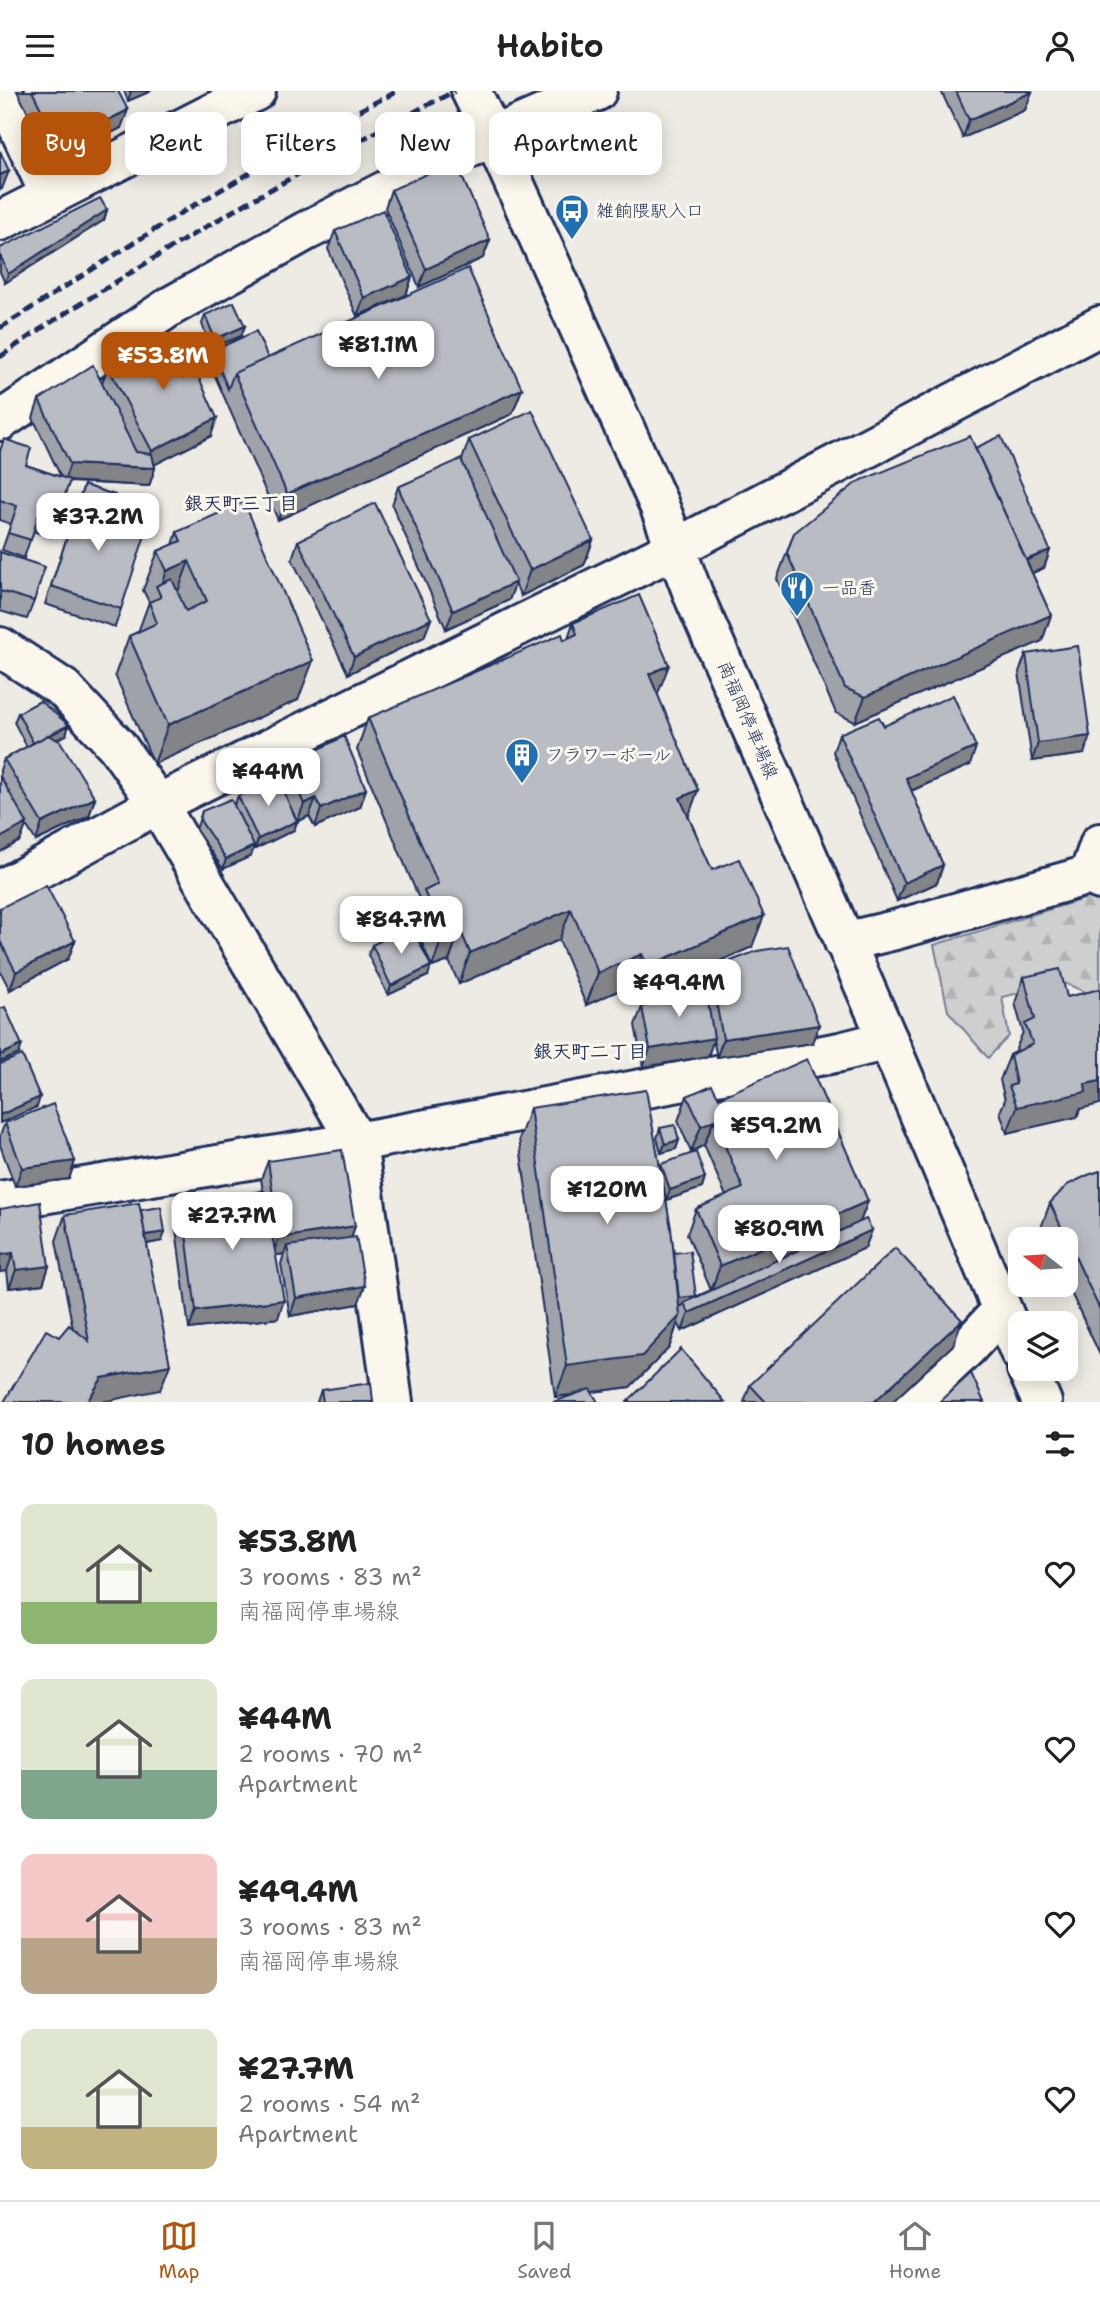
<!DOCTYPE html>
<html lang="en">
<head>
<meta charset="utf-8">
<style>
	:root { --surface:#fff; --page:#f6f6f6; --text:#222; --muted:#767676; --line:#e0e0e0; --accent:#b45309 }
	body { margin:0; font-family:"Shantell Sans","Klee One",sans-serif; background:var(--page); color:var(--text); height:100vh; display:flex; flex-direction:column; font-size:26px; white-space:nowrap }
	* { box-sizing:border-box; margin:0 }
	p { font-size:23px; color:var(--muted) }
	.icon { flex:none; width:38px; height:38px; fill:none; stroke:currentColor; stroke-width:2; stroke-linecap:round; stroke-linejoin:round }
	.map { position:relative; height:1311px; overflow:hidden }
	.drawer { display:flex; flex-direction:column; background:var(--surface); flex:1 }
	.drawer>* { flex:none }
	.hud { position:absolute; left:21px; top:21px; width:700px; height:63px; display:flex; gap:14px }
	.needle { width:46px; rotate:287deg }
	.controls { position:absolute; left:1008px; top:1136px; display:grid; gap:14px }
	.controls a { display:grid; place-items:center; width:70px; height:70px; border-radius:14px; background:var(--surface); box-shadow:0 4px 18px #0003; font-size:35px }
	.price { position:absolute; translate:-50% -60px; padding:0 16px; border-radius:14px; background:#fff; color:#222; font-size:23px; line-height:46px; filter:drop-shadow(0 2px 4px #0008) }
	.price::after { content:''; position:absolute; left:50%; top:42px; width:21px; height:16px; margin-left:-10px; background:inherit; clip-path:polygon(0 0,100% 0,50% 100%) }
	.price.selected { background:var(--accent); color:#fff }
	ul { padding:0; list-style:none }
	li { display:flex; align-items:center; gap:21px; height:175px; padding:0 21px }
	li span { display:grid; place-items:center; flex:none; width:196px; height:140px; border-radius:14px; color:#555 }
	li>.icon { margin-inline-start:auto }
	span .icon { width:84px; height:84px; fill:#fffc; stroke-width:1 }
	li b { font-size:30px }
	h2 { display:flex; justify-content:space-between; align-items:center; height:84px; padding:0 21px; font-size:30px }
	.tag { padding:0 24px; border-radius:14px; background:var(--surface); box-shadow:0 4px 18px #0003; font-size:24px; line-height:63px }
	.tag.selected { background:var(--accent); color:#fff }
	header { display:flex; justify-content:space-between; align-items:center; height:91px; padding:0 21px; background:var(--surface); font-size:32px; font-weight:600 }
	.dock { display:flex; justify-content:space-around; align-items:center; height:98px; border-top:2px solid var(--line); background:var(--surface); font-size:19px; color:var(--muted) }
	.dock a { display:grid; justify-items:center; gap:4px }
	.dock .selected { color:var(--accent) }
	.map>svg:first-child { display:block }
	.forest { fill:url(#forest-firs); stroke:#747f96; stroke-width:2 }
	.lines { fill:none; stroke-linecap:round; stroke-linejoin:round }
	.minor-casing { stroke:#1b2f5e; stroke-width:44 }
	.major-casing { stroke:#1b2f5e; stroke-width:44 }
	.minor { stroke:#fbf7ec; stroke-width:38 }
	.major { stroke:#fbf7ec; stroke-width:38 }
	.rail { stroke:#1b2f5e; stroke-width:5; stroke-dasharray:10 5; stroke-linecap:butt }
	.wall { fill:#9fa2a8; stroke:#1b2f5e; stroke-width:2 }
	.shaded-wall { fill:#828488; stroke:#1b2f5e; stroke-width:2 }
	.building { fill:#b9bcc3; stroke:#1b2f5e; stroke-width:2 }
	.labels { text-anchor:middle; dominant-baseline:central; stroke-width:6; stroke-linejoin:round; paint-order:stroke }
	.poi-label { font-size:18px; fill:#1b2f5e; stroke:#fbf7ec; text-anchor:start }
	.street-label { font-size:18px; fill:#1b2f5e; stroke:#fbf7ec }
	.neighbourhood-label { font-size:19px; font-weight:bold; fill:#1b2f5e; stroke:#fbf7ec }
</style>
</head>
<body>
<header><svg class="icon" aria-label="menu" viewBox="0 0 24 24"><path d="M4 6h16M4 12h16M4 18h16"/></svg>Habito<svg class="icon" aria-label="person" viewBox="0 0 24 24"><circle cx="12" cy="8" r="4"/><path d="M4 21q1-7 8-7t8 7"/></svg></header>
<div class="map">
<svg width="1100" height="1311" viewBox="0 0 1100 1311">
	<defs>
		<pattern id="forest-firs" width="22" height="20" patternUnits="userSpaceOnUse" patternTransform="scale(1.75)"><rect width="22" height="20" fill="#cecfcf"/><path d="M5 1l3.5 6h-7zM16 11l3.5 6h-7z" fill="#b0b2b4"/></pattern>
	</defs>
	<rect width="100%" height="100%" fill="#eeebe4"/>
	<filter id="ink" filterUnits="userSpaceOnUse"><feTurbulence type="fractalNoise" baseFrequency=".0143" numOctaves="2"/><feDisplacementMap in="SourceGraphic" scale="14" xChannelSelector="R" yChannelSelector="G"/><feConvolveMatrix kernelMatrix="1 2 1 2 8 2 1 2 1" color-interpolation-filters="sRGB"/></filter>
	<g filter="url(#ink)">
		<path class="forest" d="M1100,803V907L1064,892L1002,906L1009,945L988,967L948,920L934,854Z"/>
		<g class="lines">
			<g class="minor-casing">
				<path id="minor" d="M2,0L50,104
					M0,130L256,0
					M0,330L171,215L306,140L493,45L597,0
					M0,556L64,598L117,655L158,713L357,1051L393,1311
					M1089,784L1100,752
					M0,799L158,713L674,458L1100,235
					M844,851L895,839L1089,784L1100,789
					M0,1110L357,1051L840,961L888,949
					M910,1311L967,1257L1002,1219"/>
			</g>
			<g class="major-casing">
				<path id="major" d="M471,0L493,45L659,414L695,508L888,949L1020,1261
					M1027,1278L1042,1311"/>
			</g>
			<use href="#minor" class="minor"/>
			<use href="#major" class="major"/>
			<path class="rail" d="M0,237L184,120L356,21L398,0
				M0,266C37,239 77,215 116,191C226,121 339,59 455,0"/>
		</g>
		<path class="wall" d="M17,0H118L121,37L53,72Z
			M124,0H151L128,10Z
			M941,0H1031L1025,19L963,47Z
			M391,99L490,149L483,167L419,196L385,117Z
			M107,119L104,129L5,192L0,181V157Z
			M335,140L412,186L406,204L357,225L328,158Z
			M205,224L245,235L241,245L211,257L202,233Z
			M212,260L268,267L522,298L512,323L278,429L208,269Z
			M108,276L211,345L154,373L155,377L149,395L69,391L51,446L33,440L24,467L2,459L11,433L0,429V359L26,374L61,386L33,327L39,309L102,292Z
			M469,349L593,449L584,474L521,505L515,493L509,509L446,538L392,414L398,396L462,369Z
			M975,357L1050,459L1044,477L1032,482L1051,524L1042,550L855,631L836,622L777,488L794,442Z
			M84,394L106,431L121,518L115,536L45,513Z
			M177,441L298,609L154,673L115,584L129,545L138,541L149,511L143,499L158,460L173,454Z
			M298,450L431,528L424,546L348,583L292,468Z
			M0,461L34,510L27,528L0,520Z
			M573,532L658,604L688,725L712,779L752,856L637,906L631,894L586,914L559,849L459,893L449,870L432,876L413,831L420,810L357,659L368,627L568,547Z
			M1026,563L1084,663L1032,670L1019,581Z
			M18,622L66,644L56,648L95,707L89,725L36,750L26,734L20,750L0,761V679L4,668L27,656L14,631Z
			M884,635L970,674L911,700L943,774L937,792L897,810L833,661L839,643Z
			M287,675L366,698L360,716L315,736L309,725L297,731L294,739L255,758L254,756L251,765L223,778L196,739L202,720L234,714L238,705L287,708L281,693Z
			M0,817L75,850L68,868L10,899L0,880Z
			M372,854L428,885L388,904L368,864Z
			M710,878L812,952L717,966L713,949L708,965L643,976L635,934L642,916L704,893Z
			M1024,886L1080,1018L1077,1026L1007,1042L1000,1021L1005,1009L1000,989L1010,964L1017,960L1016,958L1023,941L1015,912Z
			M687,1005L719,1007L868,1110L860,1131L872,1139L865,1157L682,1240L678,1232L669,1257L630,1296L555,1306L519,1048L530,1017L660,1075L661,1073L705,1087L702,1097L666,1109L674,1162L696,1205L695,1206L711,1199L687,1143L696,1118L726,1105L704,1054L691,1061L678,1030Z
			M5,1032L75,1070L69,1088L15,1095L0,1054V1045Z
			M660,1037L679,1049L676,1058L661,1062L657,1047Z
			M268,1070L355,1135L351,1147L358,1213L290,1225L281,1173L284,1163L276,1164L278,1227L189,1238L175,1130L182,1112L263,1100L261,1088Z
			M1100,1080V1264L1066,1191V1148H1046L1041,1137L1050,1112Z
			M0,1118L49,1175L43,1193L9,1197Z
			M140,1120L162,1150L147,1153L160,1299L59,1246L73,1238L56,1150L65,1124Z
			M953,1254L892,1311H744L750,1294Z
			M321,1299L373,1311H317Z"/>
		<path class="shaded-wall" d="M131,0H151L128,10Z
			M1032,1L1025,19L963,47L969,29Z
			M128,19L121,37L53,72L59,54Z
			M9,80L2,98L0,99V84Z
			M107,119L104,129L5,192L8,183Z
			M490,149L483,167L419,196L426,178Z
			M412,186L406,204L357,225L364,207Z
			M245,235L241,245L211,257L215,248Z
			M522,298L512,323L278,429L287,403Z
			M217,327L211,345L148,377H155L149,395L64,390L70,373L146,377L152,360Z
			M593,449L584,474L521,505L530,479Z
			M1050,459L1044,477L1014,490L1021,472Z
			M189,470L175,509L161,506L159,502L167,480Z
			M516,491L509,509L446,538L453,520Z
			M1051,524L1042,550L855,631L865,606Z
			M431,528L424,546L348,583L354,566Z
			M313,570L298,609L154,673L168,634Z
			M669,574L657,605L649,583Z
			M69,634L66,644L30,662L34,653Z
			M1090,645L1084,663L1032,670L1038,652Z
			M976,656L970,674L899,705L906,687Z
			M366,698L360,716L315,736L321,718Z
			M698,699L687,730L680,707Z
			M95,707L89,725L36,750L42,732Z
			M316,707L309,725L297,731L304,713Z
			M297,730L294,739L255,758L258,748Z
			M27,732L20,750L0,761V747Z
			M254,755L251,765L223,778L226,768Z
			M943,774L937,792L897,810L904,792Z
			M571,818L559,849L459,893L470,862Z
			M764,825L752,856L637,906L648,875Z
			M460,838L449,870L432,876L443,844Z
			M75,850L68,868L10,899L16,881Z
			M642,863L631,894L586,914L598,882Z
			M431,875L428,885L388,904L391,895Z
			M819,934L812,952L717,966L723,948Z
			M714,947L708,965L643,976L650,958Z
			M22,954L19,963L0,971V964Z
			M1100,990V1013L1080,1018L1077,1026L1007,1042L1017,1016L1085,993Z
			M40,1006L37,1016L0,1032V1024Z
			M714,1029L704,1054L691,1061L701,1035Z
			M679,1049L676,1058L661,1062L665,1053Z
			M75,1070L69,1088L15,1095L22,1077Z
			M705,1087L702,1097L666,1109L670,1099Z
			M868,1110L858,1136L711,1200L720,1175Z
			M355,1135L349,1153L287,1155L284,1163L272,1165L279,1147Z
			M872,1139L865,1157L682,1240L689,1222Z
			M165,1141L162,1150L141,1154L145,1144Z
			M13,1162L7,1180L0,1181V1164Z
			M49,1175L43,1193L9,1197L16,1179Z
			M365,1195L358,1213L290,1225L296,1207Z
			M696,1205L693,1214L684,1212L682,1215L676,1216L679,1207Z
			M284,1209L278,1227L189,1238L196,1220Z
			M680,1225L669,1257L630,1296L555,1306L567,1275Z
			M962,1229L953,1254L892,1311H874Z
			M170,1274L160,1299L102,1311H87L102,1287Z"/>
		<path class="building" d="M32,0H118L128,19L59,54Z
			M956,0H1031L1032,1L969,29Z
			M0,60L9,80L0,84Z
			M455,70L490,149L426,178L391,99Z
			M100,107L107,119L8,183L0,163V157Z
			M383,119L412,186L364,207L335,140Z
			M468,177L522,298L287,403L234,282Z
			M234,211L245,235L215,248L205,224Z
			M256,240L268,267L234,282L228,298L212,260Z
			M181,247L217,327L152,360L108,276L151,252L157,257Z
			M93,274L136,361L152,363L155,377L70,373L39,309Z
			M532,319L593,449L530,479L469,349Z
			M970,345L1051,524L865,606L845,597L787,462L794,442L857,391Z
			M1001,345L1050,459L1026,469L975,357Z
			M4,348L31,357L26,374L70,389L57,428L39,422L31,449L8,442L17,415L0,409V360Z
			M461,368L516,491L453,520L398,396Z
			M84,394L115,404L106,431L145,444L121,518L51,495Z
			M244,411L313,570L168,634L129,545L157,532L149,511L161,506L156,495L172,488L186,520L207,510L189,470L167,480L158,460L181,450L177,441Z
			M375,412L431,528L354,566L298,450Z
			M0,461L45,476L34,510L0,500Z
			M639,504L669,574L649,583L698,699L680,707L712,779L739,768L764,825L648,875L642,863L598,882L571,818L470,862L460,838L443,844L424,800L438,793L368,627L562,543L564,549L577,543L573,532Z
			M1078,555L1090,645L1038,652L1026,563Z
			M953,604L976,656L906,687L943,774L904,792L839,643L879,626L884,635Z
			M40,610L69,634L33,652L18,622Z
			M48,644L60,650L95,707L42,732L4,668Z
			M344,645L366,698L321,718L316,707L304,713L287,675Z
			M0,685L27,732L0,747Z
			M277,686L297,730L258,748L238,705Z
			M231,708L254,755L226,768L200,729L202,720Z
			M46,794L75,850L16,881L0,850V817Z
			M411,834L431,875L391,895L372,854Z
			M788,855L819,934L723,948L710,878L757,860Z
			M1060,878L1067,906L1100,898V990L1085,993L1086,1001L1017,1016L1009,995L1016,993L1010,964L1033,953L1025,933L1035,928L1024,886Z
			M705,892L714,947L650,958L642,916Z
			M5,916L22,954L0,964V918Z
			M22,964L40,1006L0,1024V973Z
			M807,968L868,1110L720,1175L696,1118L743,1097L714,1029L701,1035L687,1005L712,994L719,1007Z
			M646,999L671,1137L680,1225L642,1265L567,1275L530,1017Z
			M53,1013L75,1070L22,1077L5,1032Z
			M675,1034L679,1049L665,1053L660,1037Z
			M342,1059L355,1135L279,1147L268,1070Z
			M696,1061L705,1087L670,1099L661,1073Z
			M1100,1080V1219L1050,1112L1067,1094L1088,1084Z
			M264,1100L284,1209L196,1220L182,1112Z
			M40,1111L49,1175L16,1179L13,1162L0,1164V1118Z
			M139,1112L170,1274L102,1287L87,1311H4L46,1239L59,1246L69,1234L89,1250L65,1124Z
			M161,1116L165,1141L145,1144L141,1119Z
			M866,1128L872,1139L689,1222L684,1212Z
			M356,1146L365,1195L296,1207L287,1155Z
			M895,1157L962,1229L874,1311H766L750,1294Z
			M690,1160L696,1205L679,1207L674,1162Z
			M681,1258L725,1311H627Z
			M971,1282L984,1311H940Z
			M371,1292L373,1311H323L321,1299Z
			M590,1298L598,1311H553Z"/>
	</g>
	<defs>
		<g id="bus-pin" transform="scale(1.75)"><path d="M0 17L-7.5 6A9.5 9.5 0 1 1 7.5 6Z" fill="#1f6fb2" stroke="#fbf7ec"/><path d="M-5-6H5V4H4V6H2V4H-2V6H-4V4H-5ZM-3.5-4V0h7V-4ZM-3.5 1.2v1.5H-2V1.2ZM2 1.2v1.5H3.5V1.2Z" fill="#fff"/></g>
		<g id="restaurant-pin" transform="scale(1.75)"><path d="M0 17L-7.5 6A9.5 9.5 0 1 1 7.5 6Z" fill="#1f6fb2" stroke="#fbf7ec"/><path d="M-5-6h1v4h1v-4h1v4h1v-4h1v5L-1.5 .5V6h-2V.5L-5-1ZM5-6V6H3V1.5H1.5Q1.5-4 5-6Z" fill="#fff"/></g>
		<g id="building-pin" transform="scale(1.75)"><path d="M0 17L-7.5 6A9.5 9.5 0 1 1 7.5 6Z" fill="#1f6fb2" stroke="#fbf7ec"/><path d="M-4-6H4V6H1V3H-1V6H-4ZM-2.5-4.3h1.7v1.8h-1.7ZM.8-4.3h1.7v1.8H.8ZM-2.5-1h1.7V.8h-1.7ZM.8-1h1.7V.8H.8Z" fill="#fff"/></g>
	</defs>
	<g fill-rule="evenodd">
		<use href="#bus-pin" x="572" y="120"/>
		<use href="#restaurant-pin" x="797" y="497"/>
		<use href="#building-pin" x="522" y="664"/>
	</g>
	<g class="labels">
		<g class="poi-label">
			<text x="596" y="120">雑餉隈駅入口</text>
			<text x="822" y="497">一品香</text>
			<text x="546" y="664">フラワーボール</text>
		</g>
		<g class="street-label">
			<text transform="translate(748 629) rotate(67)">南福岡停車場線</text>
		</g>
		<g class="neighbourhood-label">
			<text x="241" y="412">銀天町三丁目</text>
			<text x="590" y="960">銀天町二丁目</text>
		</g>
	</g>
</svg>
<div class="controls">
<a><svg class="needle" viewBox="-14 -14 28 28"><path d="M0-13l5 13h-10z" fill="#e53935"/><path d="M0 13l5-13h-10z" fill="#767676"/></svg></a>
<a><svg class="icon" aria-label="layers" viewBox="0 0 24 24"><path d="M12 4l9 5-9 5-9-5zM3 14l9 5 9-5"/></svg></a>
</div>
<b class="price" style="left:378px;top:290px">¥81.1M</b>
<b class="price selected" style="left:163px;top:301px">¥53.8M</b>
<b class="price" style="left:98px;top:462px">¥37.2M</b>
<b class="price" style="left:268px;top:717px">¥44M</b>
<b class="price" style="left:401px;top:865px">¥84.7M</b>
<b class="price" style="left:679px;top:928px">¥49.4M</b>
<b class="price" style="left:776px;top:1071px">¥59.2M</b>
<b class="price" style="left:607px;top:1135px">¥120M</b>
<b class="price" style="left:232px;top:1161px">¥27.7M</b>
<b class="price" style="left:779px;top:1174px">¥80.9M</b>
<div class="hud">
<a class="tag selected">Buy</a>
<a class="tag">Rent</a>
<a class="tag">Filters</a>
<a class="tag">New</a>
<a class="tag">Apartment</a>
</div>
</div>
<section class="drawer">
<h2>10 homes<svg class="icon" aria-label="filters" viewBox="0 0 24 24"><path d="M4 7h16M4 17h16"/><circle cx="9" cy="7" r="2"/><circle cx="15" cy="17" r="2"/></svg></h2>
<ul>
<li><span style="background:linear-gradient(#dfe7d0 70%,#8fb573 0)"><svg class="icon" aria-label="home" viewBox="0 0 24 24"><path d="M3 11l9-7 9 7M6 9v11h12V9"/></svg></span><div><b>¥53.8M</b><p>3 rooms · 83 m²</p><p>南福岡停車場線</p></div><svg class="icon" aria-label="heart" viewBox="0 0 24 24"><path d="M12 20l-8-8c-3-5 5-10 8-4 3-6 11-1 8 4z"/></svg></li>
<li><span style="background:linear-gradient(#dfe7d0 65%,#7fa58c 0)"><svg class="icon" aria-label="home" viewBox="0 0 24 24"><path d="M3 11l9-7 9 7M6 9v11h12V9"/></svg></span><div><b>¥44M</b><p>2 rooms · 70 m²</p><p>Apartment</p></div><svg class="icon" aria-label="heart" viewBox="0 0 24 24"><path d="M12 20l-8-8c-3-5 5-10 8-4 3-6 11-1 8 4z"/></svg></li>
<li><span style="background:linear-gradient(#f6c9c9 60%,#b9a48a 0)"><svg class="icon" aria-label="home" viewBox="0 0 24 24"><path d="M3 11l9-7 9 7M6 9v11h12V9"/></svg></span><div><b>¥49.4M</b><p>3 rooms · 83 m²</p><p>南福岡停車場線</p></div><svg class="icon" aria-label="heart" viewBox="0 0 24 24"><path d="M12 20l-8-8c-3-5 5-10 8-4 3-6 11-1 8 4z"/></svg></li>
<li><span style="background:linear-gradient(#dfe7d0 70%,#c2b280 0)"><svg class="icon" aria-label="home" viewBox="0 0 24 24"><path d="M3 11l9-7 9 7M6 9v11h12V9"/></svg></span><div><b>¥27.7M</b><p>2 rooms · 54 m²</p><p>Apartment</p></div><svg class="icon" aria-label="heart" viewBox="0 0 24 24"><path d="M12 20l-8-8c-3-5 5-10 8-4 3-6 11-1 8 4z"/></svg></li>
</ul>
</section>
<nav class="dock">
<a class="selected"><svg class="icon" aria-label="map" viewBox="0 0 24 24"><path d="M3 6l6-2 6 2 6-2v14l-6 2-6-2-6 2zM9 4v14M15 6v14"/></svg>Map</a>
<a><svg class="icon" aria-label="saved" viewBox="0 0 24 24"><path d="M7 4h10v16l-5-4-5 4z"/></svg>Saved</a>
<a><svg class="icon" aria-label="home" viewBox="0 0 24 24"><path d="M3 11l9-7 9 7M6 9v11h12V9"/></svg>Home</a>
</nav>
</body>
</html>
